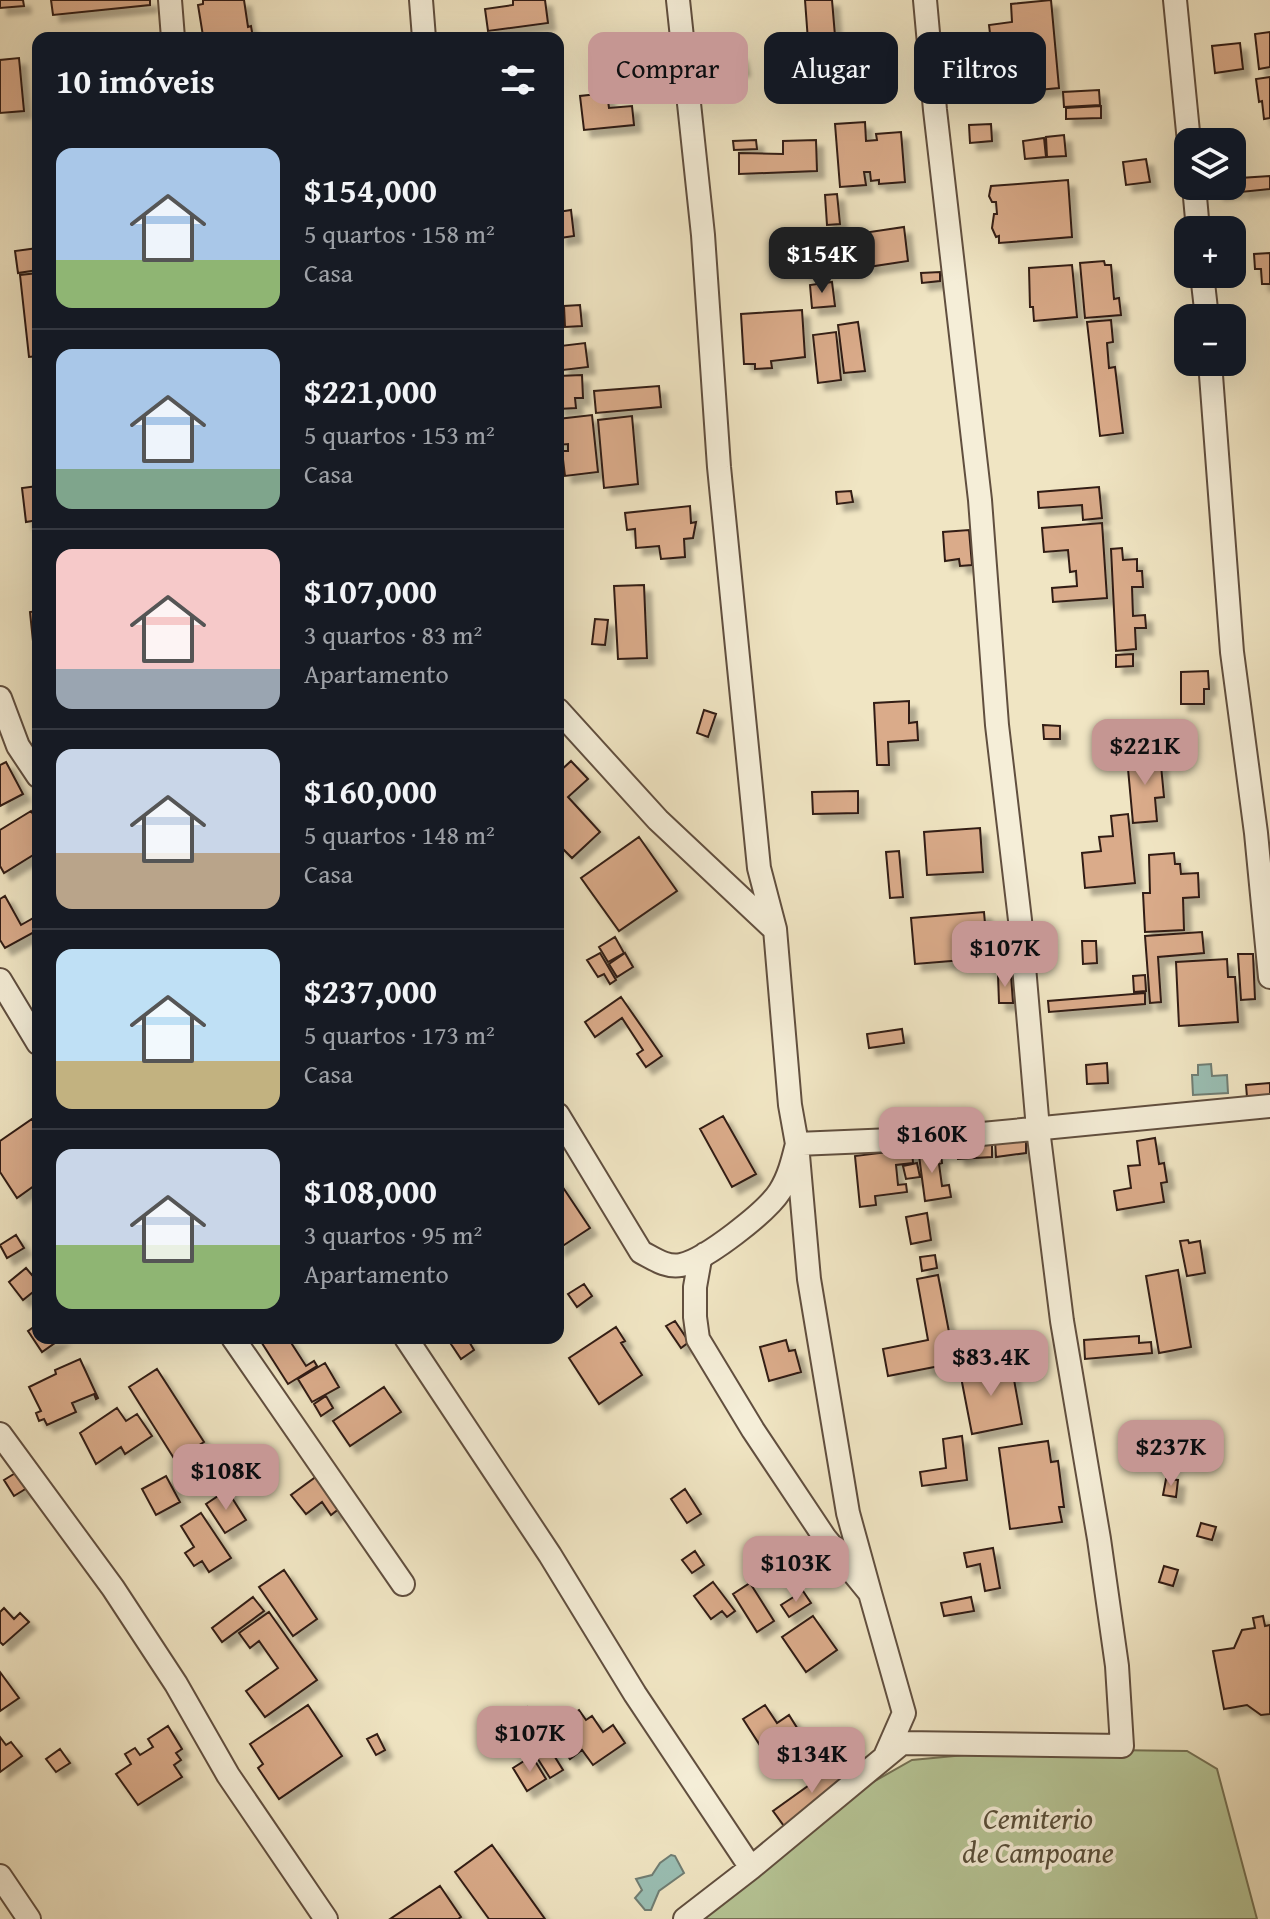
<!DOCTYPE html>
<html lang="pt">
<head>
<meta charset="utf-8">
<style>
	:root { --surface:#171b24; --page:#242831; --text:#f1f3f6; --muted:#9ea1a6; --line:#363941; --accent:#c59692 }
	body { margin:0; font-family:"Gentium Book Plus",serif; background:var(--page); color:var(--text); height:100vh; display:flex; flex-direction:column; font-size:30px; white-space:nowrap }
	* { box-sizing:border-box; margin:0 }
	p { font-size:26px; color:var(--muted) }
	.icon { flex:none; width:44px; height:44px; fill:none; stroke:currentColor; stroke-width:2; stroke-linecap:round; stroke-linejoin:round }
	.map { position:relative; flex:1; overflow:hidden }
	.side { position:absolute; left:32px; top:32px; width:532px; height:1312px; display:flex; flex-direction:column; background:var(--surface); border-radius:16px; box-shadow:0 8px 32px #0002 }
	.side>* { flex:none }
	.guide { position:absolute; left:588px; top:32px; width:562px; height:72px; display:flex; gap:16px }
	.controls { position:absolute; left:1174px; top:128px; display:grid; gap:16px }
	.controls a { display:grid; place-items:center; width:72px; height:72px; border-radius:16px; background:var(--surface); box-shadow:0 8px 32px #0002; font-size:40px }
	.price { position:absolute; translate:-50% -68px; padding:0 18px; border-radius:16px; background:var(--accent); color:#111; font-size:26px; line-height:52px; filter:drop-shadow(0 2px 4px #0008) }
	.price::after { content:''; position:absolute; left:50%; top:48px; width:24px; height:18px; margin-left:-12px; background:inherit; clip-path:polygon(0 0,100% 0,50% 100%) }
	.price.selected { background:#222; color:#fff }
	ul { padding:0; list-style:none }
	li { display:flex; align-items:center; gap:24px; height:200px; padding:0 24px }
	li+li { border-top:2px solid var(--line) }
	li span { display:grid; place-items:center; flex:none; width:224px; height:160px; border-radius:16px; color:#555 }
	li>.icon { margin-inline-start:auto }
	span .icon { width:96px; height:96px; fill:#fffc; stroke-width:1 }
	li b { font-size:34px }
	h2 { display:flex; justify-content:space-between; align-items:center; height:96px; padding:0 24px; font-size:34px }
	.tag { padding:0 28px; border-radius:16px; background:var(--surface); box-shadow:0 8px 32px #0002; font-size:28px; line-height:72px }
	.tag.selected { background:var(--accent); color:#111 }
	.map>svg:first-child { display:block }
	.green { fill:#b6c596; stroke:#747154; stroke-width:2 }
	.water { fill:#9abfb4; stroke:#707e74; stroke-width:2 }
	.building { fill:#daab8a; stroke:#311d13; stroke-width:2; filter:url(#shadow) }
	.lines { fill:none; stroke-linecap:round; stroke-linejoin:round }
	.street-casing { stroke:#614f3f; stroke-width:26 }
	.street { stroke:#f5eed8; stroke-width:22 }
	.labels { text-anchor:middle; dominant-baseline:central; stroke-width:7; stroke-linejoin:round; paint-order:stroke }
	.park-label { font-size:30px; font-style:italic; fill:#594f3a; stroke:#f5eed8 }
</style>
</head>
<body>
<div class="map">
<svg width="1270" height="1919" viewBox="0 0 1270 1919">
	<defs>
		<filter id="shadow"><feDropShadow dx="7" dy="7" stdDeviation="2" flood-color="#0004"/></filter>
	</defs>
	<rect width="100%" height="100%" fill="#f0e5c3"/>
	<filter id="stains"><feTurbulence type="fractalNoise" baseFrequency=".0025" numOctaves="4"/><feColorMatrix values="0 0 0 0 .2 0 0 0 0 .09 0 0 0 0 .02 0 0 0 .5 -.17"/></filter>
	<radialGradient id="worn" r=".72"><stop offset=".6" stop-color="#630" stop-opacity="0"/><stop offset="1" stop-color="#630" stop-opacity=".3"/></radialGradient>
	<path class="green" d="M1030,1749L1187,1751L1217,1769L1257,1919H704L859,1790L912,1760Z"/>
	<path class="water" d="M1211,1064L1212,1076L1227,1075L1228,1093L1193,1095L1192,1075H1198V1065Z
		M671,1855L675,1856L684,1873L659,1891L651,1910H645L635,1898L642,1890L636,1879L652,1875L660,1863Z"/>
	<path class="building" d="M0,0H23L24,6L0,8Z
		M51,0H150V5L53,15Z
		M203,0H244L248,27L251,26L253,38H222L221,34L203,36L198,5L203,4Z
		M513,0H545L548,23L488,31L485,9L513,5Z
		M805,0H832L835,36L827,37L829,66L810,68Z
		M1051,0L1059,88L1027,91L1024,64H1018L1015,39L991,42L989,25L1012,22L1011,4Z
		M1270,32V67L1259,69L1255,34Z
		M657,42L660,57L642,60L639,46Z
		M986,42V54L957,56L956,43Z
		M1240,43L1243,69L1215,73L1212,46Z
		M740,54L743,69L712,74L710,58Z
		M19,58L24,111L0,113V60Z
		M808,63L811,84L792,86L789,66Z
		M1270,77V118L1264,119L1262,101L1259,102L1256,79Z
		M1099,90L1100,105L1064,107L1063,92Z
		M607,93L609,108L632,106L634,125L584,130L580,96Z
		M1101,106V118L1066,119V108Z
		M865,122L866,141L877,140L876,134L901,132L905,182L879,184V180L871,181L870,172H864L866,185L840,187L835,124Z
		M991,124L992,141L970,143L969,125Z
		M1064,135L1066,156L1047,157L1046,137Z
		M1044,138L1046,157L1025,159L1023,141Z
		M756,140L757,149L734,150L733,141Z
		M816,140L817,171L739,174V153L783,154V141Z
		M1146,159L1150,182L1126,185L1123,162Z
		M1270,176V189L1241,192L1240,178Z
		M1236,178L1238,191L1217,193L1216,186H1232V179Z
		M1068,180L1072,237L999,243V236L996,237L992,228L994,214H997L996,202H992L989,196L991,186Z
		M837,194L840,224L827,225L825,195Z
		M571,210L574,236L560,238L558,212Z
		M904,227L908,261L868,267L863,233Z
		M38,248V270L18,273L15,251Z
		M1270,253V284H1262L1261,269H1255L1254,254Z
		M1104,261L1105,265H1111L1114,299L1119,298L1121,315L1085,318L1080,263Z
		M1072,265L1077,317L1034,321L1033,307H1030L1029,268Z
		M940,272V281L922,283L921,273Z
		M38,273V356L29,357L20,275Z
		M832,282L835,306L812,308L810,285Z
		M580,305L582,326L565,327L564,306Z
		M802,310L805,357L771,361L772,368L755,369V364H744L741,314Z
		M1111,320L1113,342L1107,343L1109,368L1115,367L1123,433L1100,436L1087,322Z
		M858,322L865,371L844,373L838,325Z
		M836,332L841,380L818,383L813,335Z
		M585,343L588,367L563,370L560,346Z
		M582,375L583,398H575L576,408L558,409V376Z
		M659,386L661,407L596,413L594,391Z
		M592,415L598,472L565,476L562,451H568V444L558,445V419Z
		M632,416L638,484L604,488L598,420Z
		M38,486V520L26,522L22,488Z
		M1099,487L1102,518L1083,520L1082,505L1039,508L1038,492Z
		M851,491L853,502L837,504L836,492Z
		M690,506L691,523L696,522L693,538L684,539L685,557L661,559L659,546L636,548L635,529L627,530L625,513Z
		M1102,523L1107,598L1053,602L1052,588L1077,586L1076,571L1070,572L1068,550L1044,552L1042,528Z
		M969,530L972,565L960,566L959,559L945,561L943,532Z
		M1122,548L1123,560L1137,559V571H1142L1143,587H1132L1133,616L1145,615L1146,628H1135L1136,649L1116,651L1111,549Z
		M644,585L647,658L618,659L614,586Z
		M38,611V651H34L30,612Z
		M595,619L608,620L605,645L592,644Z
		M1133,654V666L1116,667V655Z
		M1208,671L1209,689H1204V704H1181V672Z
		M909,701V723L917,722L918,740L888,742L889,765H877L874,703Z
		M704,710L716,714L708,737L697,733Z
		M1043,725L1060,726V739H1044Z
		M1160,755L1164,797L1155,798L1157,821L1133,823L1127,758Z
		M571,761L588,779L568,797L600,832L572,858L558,844V773Z
		M6,762L23,794L0,806V765Z
		M858,791V813L813,814L812,792Z
		M31,811L38,822V852L4,873L0,866V830Z
		M1128,814L1135,883L1085,888L1082,853L1101,851L1099,837L1113,836L1111,816Z
		M980,828L983,872L927,875L924,832Z
		M639,837L677,891L619,931L581,878Z
		M899,851L903,897L890,898L886,852Z
		M1174,853L1175,864H1180L1181,874L1198,873L1199,897L1183,898L1184,930L1145,932L1143,893H1150L1149,855Z
		M5,896L21,925L37,916L38,930L5,948L0,940V899Z
		M984,912L988,958L915,964L911,918Z
		M1202,932L1204,953L1158,957L1161,1002L1150,1003L1145,936Z
		M615,937L624,953L608,962L599,947Z
		M1082,941H1096L1097,963L1083,964Z
		M600,953L616,980L610,984L604,974L598,977L587,960Z
		M625,953L633,967L617,977L609,964Z
		M1238,954H1253L1255,999L1241,1000Z
		M1227,959L1228,977H1235L1238,1022L1179,1026L1176,962Z
		M998,975H1011L1013,1003H999Z
		M1145,975L1146,991L1134,992L1133,976Z
		M1145,993V1004L1049,1012L1048,1001Z
		M621,997L662,1056L646,1067L637,1054L643,1050L622,1018L595,1037L585,1022Z
		M902,1029L904,1043L869,1048L867,1034Z
		M1107,1063L1108,1083L1087,1084L1086,1065Z
		M1270,1083V1096L1247,1097L1246,1085Z
		M723,1116L756,1174L732,1187L700,1129Z
		M32,1119L38,1128V1183L17,1198L0,1172V1141Z
		M1155,1138L1159,1164L1164,1163L1167,1182L1161,1183L1164,1202L1117,1210L1114,1191L1131,1188L1128,1166L1140,1165L1137,1141Z
		M995,1140H1026V1153L996,1157Z
		M992,1144V1157L958,1159L957,1146Z
		M933,1146L935,1156L941,1155L942,1163L939,1164L942,1186L949,1185L951,1197L925,1201L918,1148Z
		M912,1149L913,1163L896,1165L898,1185L906,1184L907,1192L875,1196L876,1205L860,1207L855,1156Z
		M917,1163L920,1177L906,1179L903,1166Z
		M558,1180L590,1228L558,1249Z
		M927,1213L931,1240L911,1244L906,1217Z
		M16,1235L24,1248L7,1258L0,1245Z
		M1188,1240L1189,1243L1200,1241L1205,1273L1187,1276L1180,1241Z
		M935,1255L937,1268L922,1271L920,1257Z
		M26,1268L38,1282V1288L23,1300L9,1282Z
		M1178,1270L1191,1347L1159,1353L1146,1276Z
		M938,1275L955,1363L888,1376L883,1349L928,1340L917,1279Z
		M584,1284L592,1296L577,1307L568,1294Z
		M675,1321L689,1342L681,1348L666,1326Z
		M38,1324V1338H62L42,1352L28,1331Z
		M616,1327L625,1341L621,1343L642,1375L599,1404L569,1358Z
		M1139,1336V1343L1151,1342L1152,1353L1085,1359L1084,1340Z
		M263,1338H288L306,1366L314,1361L317,1366L288,1384L260,1340Z
		M461,1338H467L474,1350L461,1359L451,1344Z
		M786,1340L789,1351L795,1350L801,1372L769,1381L760,1347Z
		M80,1359L98,1398L96,1399L94,1394L72,1403L76,1412L47,1425L44,1419L39,1421L36,1413L41,1411L29,1387L56,1374L55,1370Z
		M325,1363L339,1387L312,1402L298,1379Z
		M1011,1363L1022,1424L972,1434L960,1372Z
		M157,1369L204,1442L175,1460L129,1387Z
		M384,1387L401,1412L350,1446L333,1421Z
		M326,1396L333,1408L321,1416L314,1404Z
		M117,1408L126,1421L137,1414L152,1436L125,1454L121,1447L96,1464L80,1433Z
		M962,1436L967,1480L922,1486L920,1472L946,1468L943,1439Z
		M1048,1441L1051,1462L1058,1461L1064,1507H1059L1062,1522L1010,1529L999,1448Z
		M17,1472L27,1488L14,1496L4,1480Z
		M166,1476L180,1502L156,1515L142,1489Z
		M317,1476L340,1508L331,1515L322,1502L306,1514L291,1495Z
		M1166,1479L1178,1480L1176,1497L1163,1495Z
		M685,1489L701,1514L687,1523L671,1499Z
		M227,1490L246,1520L225,1533L206,1504Z
		M201,1513L231,1558L209,1572L202,1561L194,1566L185,1553L194,1547L181,1526Z
		M1201,1523L1216,1527L1212,1540L1197,1536Z
		M993,1548L1000,1588L985,1591L980,1564L967,1567L964,1553Z
		M695,1551L704,1565L692,1573L682,1560Z
		M1164,1566L1178,1570L1173,1586L1159,1582Z
		M284,1570L317,1619L293,1636L259,1587Z
		M713,1582L735,1611L727,1617L722,1611L711,1619L694,1596Z
		M750,1583L774,1621L757,1632L733,1594Z
		M803,1591L811,1603L789,1617L781,1605Z
		M253,1597L264,1611L222,1642L212,1628Z
		M971,1597L974,1611L944,1616L941,1603Z
		M4,1608L14,1619L20,1613L29,1622L3,1645L0,1642V1612Z
		M269,1612L317,1680L265,1717L246,1691L278,1668L259,1641L250,1648L239,1633Z
		M813,1616L837,1650L806,1672L782,1637Z
		M1263,1616L1265,1626L1270,1625V1714L1261,1715L1247,1705L1224,1709L1213,1651L1234,1648L1242,1630L1255,1628L1253,1618Z
		M0,1672L19,1698L0,1711Z
		M308,1705L342,1756L279,1799L258,1768L263,1764L250,1744Z
		M765,1705L777,1723L789,1715L804,1739L770,1761L743,1719Z
		M527,1707L538,1727L522,1736L510,1716Z
		M579,1710L586,1720L592,1716L603,1732L613,1725L625,1743L593,1765L582,1750L570,1759L549,1729Z
		M168,1726L182,1749L176,1753L181,1760L174,1765L182,1777L138,1805L116,1774L131,1764L125,1754L135,1748L140,1755L153,1747L148,1739Z
		M540,1733L563,1770L550,1778L527,1742Z
		M377,1734L385,1750L376,1755L367,1739Z
		M0,1737L6,1745L11,1742L22,1756L0,1772Z
		M60,1749L70,1763L56,1772L46,1759Z
		M532,1756L546,1779L527,1791L513,1768Z
		M840,1763L851,1779L784,1826L773,1811Z
		M492,1845L545,1919H489L455,1872Z
		M440,1886L461,1917L458,1919H390Z"/>
	<g class="lines">
		<g class="street-casing">
			<path id="street" d="M170,0L173,38
				M421,0L424,38
				M678,0L703,235L719,467L759,868L775,929L790,1105L797,1144L809,1279L848,1513L870,1593
				M1175,0L1189,142
				M1194,186L1198,230
				M1202,274L1207,318
				M1210,362L1232,652L1256,833L1270,977
				M0,698L18,746L38,776
				M558,710L658,820L774,929
				M0,980L38,1043
				M558,1115L641,1252C653,1258 666,1268 681,1265C705,1260 767,1212 780,1191C789,1177 793,1160 797,1144L940,1138L1270,1106
				M705,1254L700,1259L695,1287V1317L698,1339L753,1430L825,1538L870,1593L904,1713L886,1754
				M233,1338L403,1584
				M406,1338L550,1555L635,1694L751,1868
				M0,1434L113,1588L176,1684L228,1775L326,1919
				M0,1876L29,1919
				M685,1919L751,1868L902,1743L1122,1746L1117,1666L1099,1539L1062,1321L1038,1129L1020,920L997,725L980,500L935,110L925,0"/>
		</g>
		<use href="#street" class="street"/>
	</g>
	<g class="labels">
		<g class="park-label">
			<text x="1038" y="1818">Cemiterio<tspan x="1038" dy="34">de Campoane</tspan></text>
		</g>
	</g>
	<rect width="100%" height="100%" filter="url(#stains)"/>
	<rect width="100%" height="100%" fill="url(#worn)"/>
</svg>
<div class="controls">
<a><svg class="icon" aria-label="layers" viewBox="0 0 24 24"><path d="M12 4l9 5-9 5-9-5zM3 14l9 5 9-5"/></svg></a>
<a>+</a>
<a>−</a>
</div>
<b class="price selected" style="left:822px;top:295px">$154K</b>
<b class="price" style="left:1145px;top:787px">$221K</b>
<b class="price" style="left:1005px;top:989px">$107K</b>
<b class="price" style="left:932px;top:1175px">$160K</b>
<b class="price" style="left:991px;top:1398px">$83.4K</b>
<b class="price" style="left:1171px;top:1488px">$237K</b>
<b class="price" style="left:226px;top:1512px">$108K</b>
<b class="price" style="left:796px;top:1604px">$103K</b>
<b class="price" style="left:530px;top:1774px">$107K</b>
<b class="price" style="left:812px;top:1795px">$134K</b>
<div class="guide">
<a class="tag selected">Comprar</a>
<a class="tag">Alugar</a>
<a class="tag">Filtros</a>
</div>
<section class="side">
<h2>10 imóveis<svg class="icon" aria-label="filters" viewBox="0 0 24 24"><path d="M4 7h16M4 17h16"/><circle cx="9" cy="7" r="2"/><circle cx="15" cy="17" r="2"/></svg></h2>
<ul>
<li><span style="background:linear-gradient(#a9c7e8 70%,#8fb573 0)"><svg class="icon" aria-label="home" viewBox="0 0 24 24"><path d="M3 11l9-7 9 7M6 9v11h12V9"/></svg></span><div><b>$154,000</b><p>5 quartos · 158 m²</p><p>Casa</p></div></li>
<li><span style="background:linear-gradient(#a9c7e8 75%,#7fa58c 0)"><svg class="icon" aria-label="home" viewBox="0 0 24 24"><path d="M3 11l9-7 9 7M6 9v11h12V9"/></svg></span><div><b>$221,000</b><p>5 quartos · 153 m²</p><p>Casa</p></div></li>
<li><span style="background:linear-gradient(#f6c9c9 75%,#9aa5b1 0)"><svg class="icon" aria-label="home" viewBox="0 0 24 24"><path d="M3 11l9-7 9 7M6 9v11h12V9"/></svg></span><div><b>$107,000</b><p>3 quartos · 83 m²</p><p>Apartamento</p></div></li>
<li><span style="background:linear-gradient(#c9d6e8 65%,#b9a48a 0)"><svg class="icon" aria-label="home" viewBox="0 0 24 24"><path d="M3 11l9-7 9 7M6 9v11h12V9"/></svg></span><div><b>$160,000</b><p>5 quartos · 148 m²</p><p>Casa</p></div></li>
<li><span style="background:linear-gradient(#bfe0f5 70%,#c2b280 0)"><svg class="icon" aria-label="home" viewBox="0 0 24 24"><path d="M3 11l9-7 9 7M6 9v11h12V9"/></svg></span><div><b>$237,000</b><p>5 quartos · 173 m²</p><p>Casa</p></div></li>
<li><span style="background:linear-gradient(#c9d6e8 60%,#8fb573 0)"><svg class="icon" aria-label="home" viewBox="0 0 24 24"><path d="M3 11l9-7 9 7M6 9v11h12V9"/></svg></span><div><b>$108,000</b><p>3 quartos · 95 m²</p><p>Apartamento</p></div></li>
</ul>
</section>
</div>
</body>
</html>
